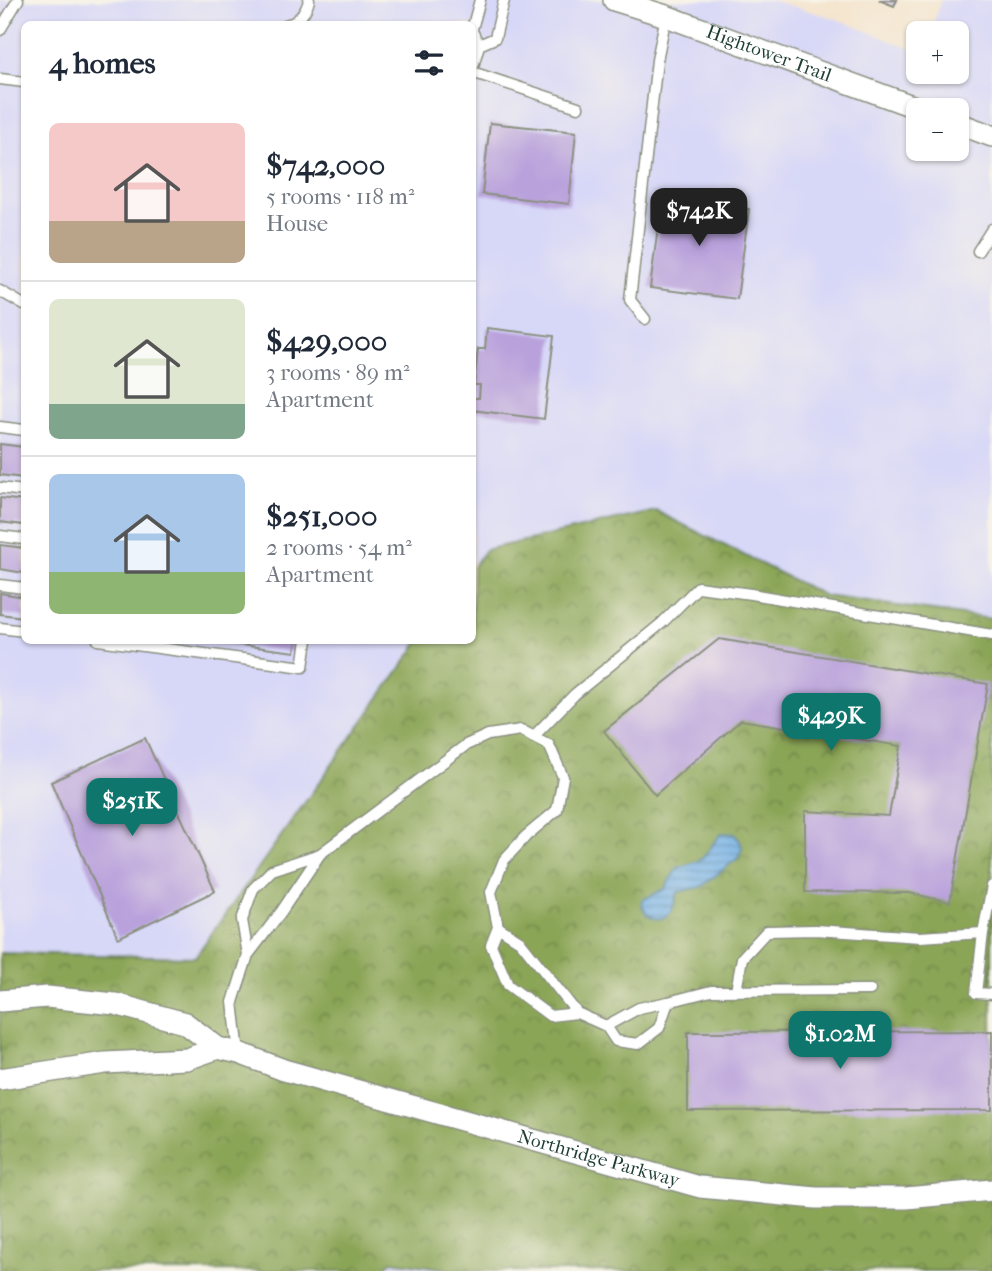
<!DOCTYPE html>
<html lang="en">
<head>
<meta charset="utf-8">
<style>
	:root { --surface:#fff; --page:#f6f6f7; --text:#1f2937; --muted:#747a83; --line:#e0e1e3; --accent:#0f766e }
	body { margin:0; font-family:"IM FELL French Canon",serif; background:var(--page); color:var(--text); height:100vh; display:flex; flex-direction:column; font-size:26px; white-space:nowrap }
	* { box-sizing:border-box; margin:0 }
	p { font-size:23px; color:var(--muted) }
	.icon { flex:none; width:38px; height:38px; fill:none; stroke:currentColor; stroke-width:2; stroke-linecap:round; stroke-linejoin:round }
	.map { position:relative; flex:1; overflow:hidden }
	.sheet { position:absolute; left:21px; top:21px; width:455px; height:623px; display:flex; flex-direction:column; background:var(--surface); border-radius:10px; box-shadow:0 2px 5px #0004 }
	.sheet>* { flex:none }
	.tools { position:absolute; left:906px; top:21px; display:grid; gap:14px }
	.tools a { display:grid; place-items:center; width:63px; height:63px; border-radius:10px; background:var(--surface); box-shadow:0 2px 5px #0004; font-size:35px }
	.price { position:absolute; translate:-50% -60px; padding:0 16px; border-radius:14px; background:var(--accent); color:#fff; font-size:23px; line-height:46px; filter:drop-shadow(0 2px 4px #0008) }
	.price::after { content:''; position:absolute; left:50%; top:42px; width:21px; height:16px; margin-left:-10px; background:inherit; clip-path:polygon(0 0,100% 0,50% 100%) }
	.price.selected { background:#222; color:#fff }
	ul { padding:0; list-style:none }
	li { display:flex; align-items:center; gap:21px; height:175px; padding:0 28px }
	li+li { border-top:2px solid var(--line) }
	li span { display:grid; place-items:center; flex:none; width:196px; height:140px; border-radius:10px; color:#555 }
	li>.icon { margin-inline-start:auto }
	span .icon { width:84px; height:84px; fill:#fffc; stroke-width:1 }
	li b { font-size:30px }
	h2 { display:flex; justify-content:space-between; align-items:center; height:84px; padding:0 28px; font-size:30px }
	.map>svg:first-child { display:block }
	.built { fill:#d7d7f8; fill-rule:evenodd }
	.forest { fill:url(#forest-crowns); stroke:#557146; stroke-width:2 }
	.water { fill:url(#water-rules); stroke:#4a778d; stroke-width:2 }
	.building { fill:#b9a2dc }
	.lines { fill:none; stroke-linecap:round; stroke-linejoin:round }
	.service-casing { stroke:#8a9080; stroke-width:13 }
	.minor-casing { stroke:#8a9080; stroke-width:24 }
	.service { stroke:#fff; stroke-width:10 }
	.minor { stroke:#fff; stroke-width:21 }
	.labels { text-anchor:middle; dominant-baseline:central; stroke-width:6; stroke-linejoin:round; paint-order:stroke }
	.street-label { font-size:19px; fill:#1f3d34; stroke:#f7f3e8 }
</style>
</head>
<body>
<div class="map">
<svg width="992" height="1271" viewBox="0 0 992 1271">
	<defs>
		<pattern id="forest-crowns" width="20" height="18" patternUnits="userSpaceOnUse" patternTransform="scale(1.75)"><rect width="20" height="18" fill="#8ba557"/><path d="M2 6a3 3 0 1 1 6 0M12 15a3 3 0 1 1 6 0" fill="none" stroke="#718849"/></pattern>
		<pattern id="water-rules" width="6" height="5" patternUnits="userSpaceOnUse" patternTransform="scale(1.75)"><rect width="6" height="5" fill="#74b1e6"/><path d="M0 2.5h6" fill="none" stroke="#5f91bb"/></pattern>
	</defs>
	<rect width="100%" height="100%" fill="#f7f3e8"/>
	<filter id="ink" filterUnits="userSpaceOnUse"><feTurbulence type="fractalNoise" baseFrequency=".0143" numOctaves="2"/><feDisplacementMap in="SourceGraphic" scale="14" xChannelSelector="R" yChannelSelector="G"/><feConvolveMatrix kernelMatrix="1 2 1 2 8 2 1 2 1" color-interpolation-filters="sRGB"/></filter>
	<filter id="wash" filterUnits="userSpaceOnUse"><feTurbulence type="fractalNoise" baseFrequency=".00686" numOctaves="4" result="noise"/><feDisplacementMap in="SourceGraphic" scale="28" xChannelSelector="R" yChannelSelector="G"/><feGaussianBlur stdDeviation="1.57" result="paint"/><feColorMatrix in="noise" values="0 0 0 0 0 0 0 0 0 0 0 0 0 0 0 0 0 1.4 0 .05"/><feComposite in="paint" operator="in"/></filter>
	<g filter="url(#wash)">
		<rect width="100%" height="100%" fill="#f4e4cc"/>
		<path class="built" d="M0,0H770L834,18L919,52V72H957V33H930L941,0H992V619L825,596L656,511L485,550L473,567L472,24H24V640L420,641L195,957L0,953ZM919,110H957V149H919Z
			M390,1261L461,1271H381Z"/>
		<path class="forest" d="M656,511L825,596L992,619V1271H461L391,1261L381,1271H0V953L195,957L420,641L472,640L473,567L485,550Z"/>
		<path class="water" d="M723,833L734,834L740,841L742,848L738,858L701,887L678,892C676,898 674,909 669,914C660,924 640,916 642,900L665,889L677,868C684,865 693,864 700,860C710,853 713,840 723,833Z"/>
		<g id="blocks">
			<path class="building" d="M879,0H897L894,6Z
				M490,123L576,132L569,204L482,194Z
				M662,196L749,209L737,299L650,288Z
				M487,328L554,336L544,419L472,410V398H479L480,385H474L478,349H485Z
				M0,444L24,447V478L0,475Z
				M0,498L24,501V525L0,522Z
				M0,545L24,548V573L0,569Z
				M0,593L24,597V617L0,614Z
				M719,639L988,684L950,902L909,893L805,892V811L889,816L901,746L741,720L655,795L604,731Z
				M218,640H297L295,652L218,642Z
				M145,738L215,891L118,938L51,782Z
				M992,1031V1110L688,1111V1032Z"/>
		</g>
	</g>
	<g filter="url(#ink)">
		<use href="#blocks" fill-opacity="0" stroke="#8a9080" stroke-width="2"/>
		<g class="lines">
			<g class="service-casing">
				<path id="service" d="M288,24C298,23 307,10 309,0
					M472,29L480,0
					M0,30L18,0
					M472,31L479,45L472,70
					M479,45L495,38L504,0
					M472,72L578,107
					M0,79L24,82
					M978,251L992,229
					M0,291L24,305
					M645,319L630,300L657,60L666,16
					M0,427L24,430
					M0,488L24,491
					M0,536L24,539
					M0,585L24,588
					M0,628L24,631
					M98,640L303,667L307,640
					M533,737L575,694L662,623L698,587L751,594L992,635
					M320,854L466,745L488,735L521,730L549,745L563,777L557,810L526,836L504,860L491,892L498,927L491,945L508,985L550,1016L577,1013L606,1026L616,1041L638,1044L659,1028L668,1002L711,991L870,990
					M498,927L520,941L577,1013
					M983,933L976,993L992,994
					M736,991L742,958L767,931L816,930L920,937L983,933L992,886
					M606,1026L639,1008L668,1002
					M239,1053L233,1002L248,955L281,912L320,854L272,870L253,889L242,920L248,955"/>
			</g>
			<g class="minor-casing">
				<g id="minor">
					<path id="s1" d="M614,0L666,16L923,110"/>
					<path d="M957,123L992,136"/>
					<path id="s2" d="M0,1001L47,997L115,1004L185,1023L218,1048L239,1053L284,1070L700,1187L816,1198H906L992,1190"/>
					<path d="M0,1079L105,1063L187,1059L218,1048"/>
				</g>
			</g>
			<use href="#service" class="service"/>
			<use href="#minor" class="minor"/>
		</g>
	</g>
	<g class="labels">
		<g class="street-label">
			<text stroke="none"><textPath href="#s1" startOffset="164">Hightower Trail</textPath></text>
			<text stroke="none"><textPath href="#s2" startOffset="626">Northridge Parkway</textPath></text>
		</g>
	</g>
</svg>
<div class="tools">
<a>+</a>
<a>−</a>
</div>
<b class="price selected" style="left:699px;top:248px">$742K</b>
<b class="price" style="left:831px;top:753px">$429K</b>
<b class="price" style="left:132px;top:838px">$251K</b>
<b class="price" style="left:840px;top:1071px">$1.02M</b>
<section class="sheet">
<h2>4 homes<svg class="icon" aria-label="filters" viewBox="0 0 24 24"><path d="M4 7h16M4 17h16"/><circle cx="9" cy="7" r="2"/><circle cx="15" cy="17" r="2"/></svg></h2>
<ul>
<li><span style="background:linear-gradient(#f6c9c9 70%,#b9a48a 0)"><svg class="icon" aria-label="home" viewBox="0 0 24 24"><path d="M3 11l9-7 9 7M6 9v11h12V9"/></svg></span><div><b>$742,000</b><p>5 rooms · 118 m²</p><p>House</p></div></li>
<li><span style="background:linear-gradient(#dfe7d0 75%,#7fa58c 0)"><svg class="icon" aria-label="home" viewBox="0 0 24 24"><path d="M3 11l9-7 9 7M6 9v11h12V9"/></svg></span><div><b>$429,000</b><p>3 rooms · 89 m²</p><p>Apartment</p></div></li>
<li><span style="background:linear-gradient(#a9c7e8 70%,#8fb573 0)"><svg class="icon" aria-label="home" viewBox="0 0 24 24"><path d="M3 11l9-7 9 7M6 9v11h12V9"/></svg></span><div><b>$251,000</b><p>2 rooms · 54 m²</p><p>Apartment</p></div></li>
</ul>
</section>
</div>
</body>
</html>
